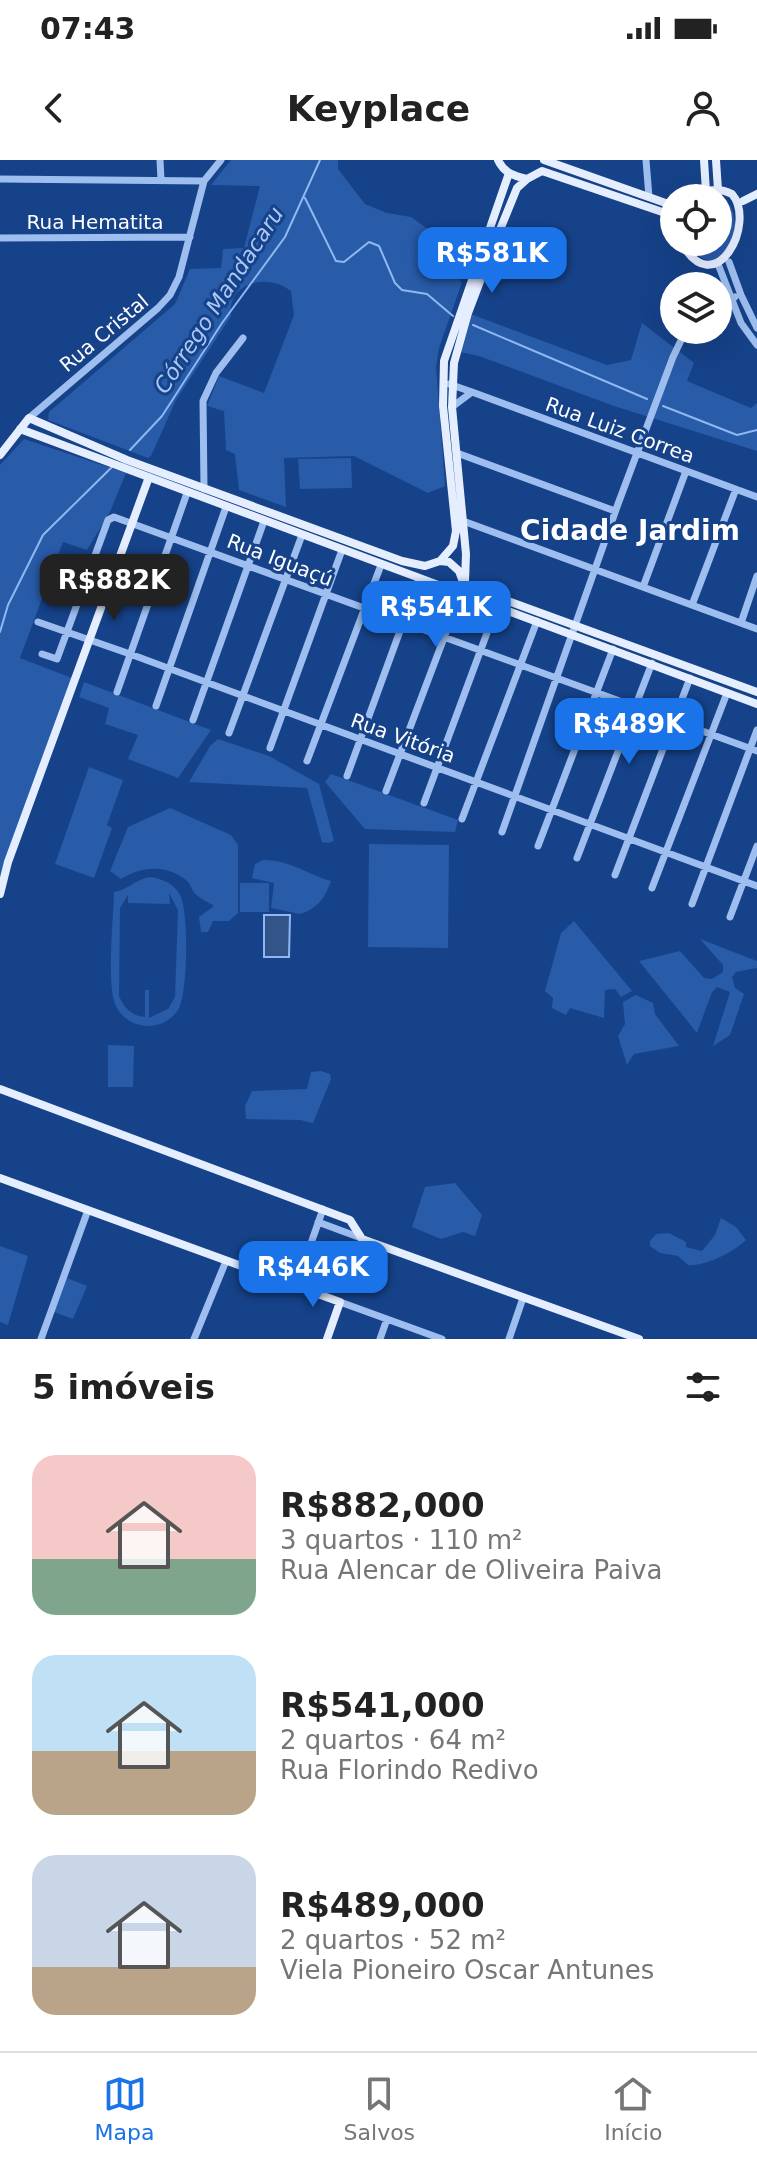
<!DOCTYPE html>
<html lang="pt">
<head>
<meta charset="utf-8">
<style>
	:root { --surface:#fff; --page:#f6f6f6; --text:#222; --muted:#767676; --line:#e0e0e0; --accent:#1a73e8 }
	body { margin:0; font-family:"DejaVu Sans",sans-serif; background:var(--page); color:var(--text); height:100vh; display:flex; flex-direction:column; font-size:30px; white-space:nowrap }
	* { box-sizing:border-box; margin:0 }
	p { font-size:26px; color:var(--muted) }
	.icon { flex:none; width:44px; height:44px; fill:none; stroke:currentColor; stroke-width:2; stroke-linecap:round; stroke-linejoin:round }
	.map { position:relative; height:1179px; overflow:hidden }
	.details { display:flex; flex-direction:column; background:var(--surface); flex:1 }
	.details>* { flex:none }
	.tools { position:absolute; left:660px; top:24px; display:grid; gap:16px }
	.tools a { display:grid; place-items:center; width:72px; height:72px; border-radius:50%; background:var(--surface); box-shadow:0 8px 32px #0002; font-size:40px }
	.price { position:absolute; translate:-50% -68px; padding:0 18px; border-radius:16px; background:var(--accent); color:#fff; font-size:26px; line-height:52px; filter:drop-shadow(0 2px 4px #0008) }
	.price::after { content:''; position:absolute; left:50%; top:48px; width:24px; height:18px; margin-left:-12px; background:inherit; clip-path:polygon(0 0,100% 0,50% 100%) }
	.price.on { background:#222; color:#fff }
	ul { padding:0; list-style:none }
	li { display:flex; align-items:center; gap:24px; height:200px; padding:0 32px }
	li span { display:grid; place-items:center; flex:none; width:224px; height:160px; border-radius:24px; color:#555 }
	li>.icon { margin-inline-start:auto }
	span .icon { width:96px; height:96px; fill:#fffc; stroke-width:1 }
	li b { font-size:34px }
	h2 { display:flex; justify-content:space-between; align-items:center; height:96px; padding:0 32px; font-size:34px }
	.status { display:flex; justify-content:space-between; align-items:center; height:56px; padding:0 40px; background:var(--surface); direction:ltr }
	.status svg { height:22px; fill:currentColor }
	header { display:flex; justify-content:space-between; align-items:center; height:104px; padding:0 32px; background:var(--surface); font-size:36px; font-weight:800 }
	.dock { display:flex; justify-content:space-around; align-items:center; height:112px; border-top:2px solid var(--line); background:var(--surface); font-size:22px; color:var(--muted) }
	.dock a { display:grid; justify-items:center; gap:4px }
	.dock .on { color:var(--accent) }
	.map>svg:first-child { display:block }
	.green { fill:#285ba8; fill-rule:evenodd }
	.water { fill:#335489; stroke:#8fb8f2; stroke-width:2 }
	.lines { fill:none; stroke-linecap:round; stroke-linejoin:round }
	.stream { stroke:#8fb8f2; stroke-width:2 }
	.minor { stroke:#9dbeef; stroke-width:7 }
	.major { stroke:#e5eeff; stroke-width:8 }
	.labels { text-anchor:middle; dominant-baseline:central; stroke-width:6; stroke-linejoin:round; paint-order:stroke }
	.street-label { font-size:20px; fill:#fff; stroke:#164289 }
	.water-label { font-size:22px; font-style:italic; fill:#a9c8f6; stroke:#164289 }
	.district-label { font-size:28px; font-weight:bold; fill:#fff; stroke:#164289 }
</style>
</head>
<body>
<div class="status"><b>07:43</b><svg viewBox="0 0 49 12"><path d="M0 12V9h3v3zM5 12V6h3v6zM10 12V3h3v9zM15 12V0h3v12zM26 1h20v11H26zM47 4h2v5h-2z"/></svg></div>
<header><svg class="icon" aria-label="back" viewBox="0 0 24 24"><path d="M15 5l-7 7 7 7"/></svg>Keyplace<svg class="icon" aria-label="person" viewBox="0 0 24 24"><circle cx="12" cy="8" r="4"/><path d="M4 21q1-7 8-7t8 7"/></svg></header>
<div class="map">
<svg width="757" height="1179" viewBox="0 0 757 1179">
	<rect width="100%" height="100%" fill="#164289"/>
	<path class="green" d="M231,0H338V9L365,44L387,53L411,57L429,70L437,79L444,102L450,112L462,122L439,188L436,207L445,326L428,333L354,296L284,298L286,347L239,330L235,294L226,290L224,251L207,246L219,216L264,233L294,155L291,131C269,113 227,121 231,156L176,240L151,296L148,298L48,260L49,252L175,144L190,109L221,108L223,89L244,88L260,26L211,25Z
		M713,34C757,39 727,142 686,82H718V38H700Z
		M468,153L607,205L631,200L642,163L694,203L687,221L751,248L757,243V291L614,246L479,196L455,191Z
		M24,279L126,313L110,352L87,390L63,382L20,498L72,518L0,721V305Z
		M351,298L352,328L300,329L298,299Z
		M84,522L211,570L178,618L128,599L138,575L105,564L109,548L79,537Z
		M218,579L269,596L319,624L334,681L328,683L322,682L307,628L189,622L210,586Z
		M89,607L123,620L107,665L112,668L94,718L55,704Z
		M331,614L458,660L455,672L365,669L325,622Z
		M170,648L231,675L238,685V753L229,761H213L208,772H201L199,757L214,746C209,742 203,741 198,736C192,733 192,726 187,721C168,704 141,706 121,719L110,711L128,667Z
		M369,684L449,685L448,788L368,787Z
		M263,700C288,699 309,715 331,721C325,737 318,749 300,754L271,748L274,723L252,718L255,704Z
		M150,717C162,719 174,723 180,735C189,751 188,834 178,850C161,876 119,869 113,837C108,810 113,762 114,732C126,731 136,719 150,717ZM169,733L178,750L175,837L168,849L149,858V830H145V857C132,856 124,848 119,836L120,748L128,735V743L170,744Z
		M240,723H269V752H240Z
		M574,761L632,831L621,837L615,829L605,830L604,858L570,848L566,855L552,848L553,838L545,831L561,773Z
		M700,779L757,801V808L736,812L732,817L735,828L744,834L730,875L713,886L730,832L717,827L712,832L697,873L639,801L680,791L704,818L712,819L723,812V805Z
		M636,835L653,843L655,854L679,886L634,894L627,905L618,876L625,864L623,842Z
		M108,885L134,886L133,927H108Z
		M321,911L330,914L331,919L313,963L300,960L246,959L245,946L252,931L307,929L311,912Z
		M455,1023L482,1055L475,1076L463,1072L441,1079L412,1067L425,1027Z
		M721,1058L736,1067L746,1080C734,1092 704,1107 688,1105L678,1096L660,1093L650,1086V1081L656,1074L669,1073L686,1082V1087L702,1091L715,1075Z
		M0,1086L28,1096L8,1165L0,1162Z
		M67,1118L87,1126L73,1159L54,1152Z"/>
	<path class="water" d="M264,755H290L289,797H264Z"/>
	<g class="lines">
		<path class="stream" d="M305,38L336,101L344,102L369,82L379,86L395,123L402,130L427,134L453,156
			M473,165L647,239
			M663,246L737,275L757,270
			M130,290L162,256L222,163L285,77L320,0
			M0,472L8,445L43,375L112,307"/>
		<path class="minor" d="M160,0L161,20
			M646,0L649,37
			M0,19L204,21
			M0,78L190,77
			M729,102L741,135L757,168
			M718,104L741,163L757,185
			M718,145L735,137
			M449,224L472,232L452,247
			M472,232L757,337
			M29,258L158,148L170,135L179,117L204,21L221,0
			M457,293L615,351
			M204,329L203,241L216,213L243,178
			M463,361L757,469
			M643,427L686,311
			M692,445L736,329
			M38,462L130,494L757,726
			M741,463L757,416
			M42,494L57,499L108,360L114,357L757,591
			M117,532L187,333
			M156,546L226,347
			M193,560L264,361
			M229,573L302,375
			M270,588L342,390
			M307,601L381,405
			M347,616L419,419
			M386,631L461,433
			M424,643L497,446
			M462,659L537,461
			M502,672L618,344L673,197L686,170
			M538,686L613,489
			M577,698L652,503
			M615,715L690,518
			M652,728L727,533
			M692,744L757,570
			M730,757L757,686
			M318,1062L361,1078
			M296,1126L323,1049
			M340,1142L442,1179
			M41,1179L88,1050
			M194,1179L226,1101
			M380,1179L387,1159
			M509,1179L523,1138"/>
		<path class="major" d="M498,0C504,13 514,16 527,19L542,11L674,56
			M544,0L674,46
			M704,0L706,31
			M716,0L718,30
			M743,41L757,34
			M681,82C715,144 757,63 732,34C718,27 704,30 691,38
			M20,269L757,544
			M0,295L29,258L127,300L402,401L425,406L440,401L449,402L459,411L464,425L757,532
			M440,401L453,386L456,371L443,246L444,201L509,13
			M465,421L466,394L452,247L454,203L468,153L497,77L517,28L527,19
			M0,734L8,702L149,317
			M0,929L350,1060L362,1079L639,1179
			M0,1018L340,1142L327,1179"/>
	</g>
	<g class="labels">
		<g class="street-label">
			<text x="95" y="62">Rua Hematita</text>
			<text transform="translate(104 173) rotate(-40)">Rua Cristal</text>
			<text transform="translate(620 270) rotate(20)">Rua Luiz Correa</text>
			<text transform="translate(280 400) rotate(21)">Rua Iguaçú</text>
			<text transform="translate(403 578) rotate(20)">Rua Vitória</text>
		</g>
		<g class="water-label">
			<text transform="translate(219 140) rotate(-57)">Córrego Mandacaru</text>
		</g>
		<g class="district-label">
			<text x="630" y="370">Cidade Jardim</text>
		</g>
	</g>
</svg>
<div class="tools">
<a><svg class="icon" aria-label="locate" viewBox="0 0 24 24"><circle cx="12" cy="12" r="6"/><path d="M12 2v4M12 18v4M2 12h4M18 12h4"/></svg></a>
<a><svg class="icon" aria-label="layers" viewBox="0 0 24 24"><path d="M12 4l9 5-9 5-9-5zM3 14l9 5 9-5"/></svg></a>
</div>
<b class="price" style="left:492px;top:135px">R$581K</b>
<b class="price on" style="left:114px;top:462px">R$882K</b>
<b class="price" style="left:436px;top:489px">R$541K</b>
<b class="price" style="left:629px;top:606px">R$489K</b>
<b class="price" style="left:313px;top:1149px">R$446K</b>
</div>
<section class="details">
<h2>5 imóveis<svg class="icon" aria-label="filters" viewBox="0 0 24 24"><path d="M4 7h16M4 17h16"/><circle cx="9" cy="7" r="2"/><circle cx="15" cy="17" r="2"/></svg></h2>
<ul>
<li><span style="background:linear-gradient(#f6c9c9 65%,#7fa58c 0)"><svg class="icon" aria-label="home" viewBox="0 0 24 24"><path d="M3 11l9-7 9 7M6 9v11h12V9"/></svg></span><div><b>R$882,000</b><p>3 quartos · 110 m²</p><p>Rua Alencar de Oliveira Paiva</p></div></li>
<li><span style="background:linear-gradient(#bfe0f5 60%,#b9a48a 0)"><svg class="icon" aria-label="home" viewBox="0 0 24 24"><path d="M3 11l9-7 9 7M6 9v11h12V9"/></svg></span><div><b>R$541,000</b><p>2 quartos · 64 m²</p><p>Rua Florindo Redivo</p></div></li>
<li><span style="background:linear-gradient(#c9d6e8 70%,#b9a48a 0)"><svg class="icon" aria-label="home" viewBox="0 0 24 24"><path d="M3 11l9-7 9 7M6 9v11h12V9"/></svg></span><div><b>R$489,000</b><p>2 quartos · 52 m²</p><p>Viela Pioneiro Oscar Antunes</p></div></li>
</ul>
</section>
<nav class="dock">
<a class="on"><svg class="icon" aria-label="map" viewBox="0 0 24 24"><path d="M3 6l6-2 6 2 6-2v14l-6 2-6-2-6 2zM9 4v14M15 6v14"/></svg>Mapa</a>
<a><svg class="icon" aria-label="saved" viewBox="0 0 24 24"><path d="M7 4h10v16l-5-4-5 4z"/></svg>Salvos</a>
<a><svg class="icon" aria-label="home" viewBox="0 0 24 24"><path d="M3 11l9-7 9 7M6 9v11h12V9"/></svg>Início</a>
</nav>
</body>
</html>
